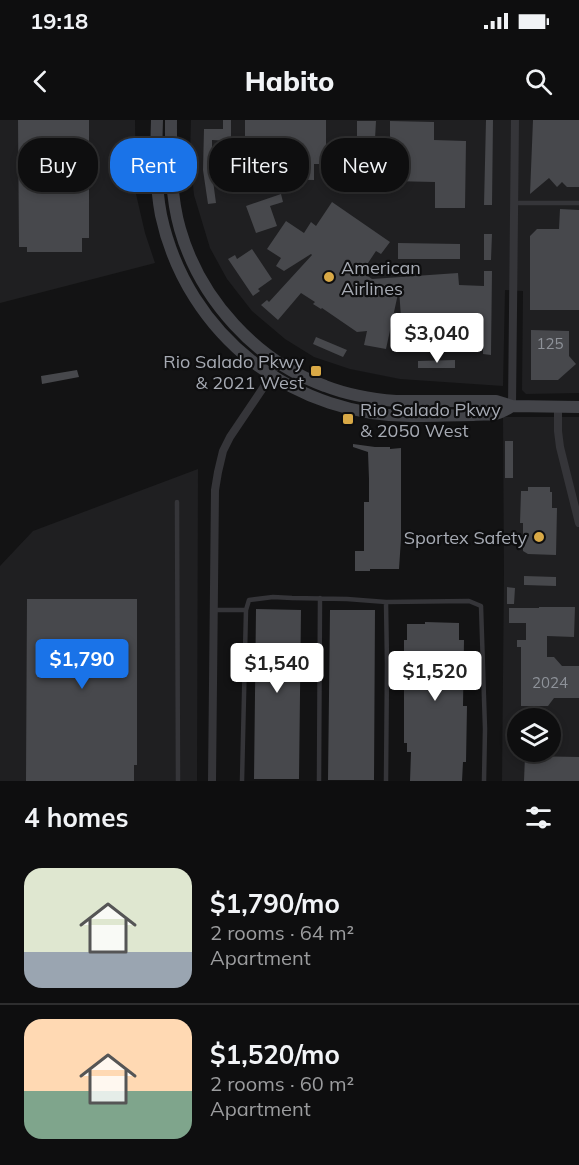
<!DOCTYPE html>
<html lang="en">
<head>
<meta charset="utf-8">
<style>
	:root { --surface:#0e0e0f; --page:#1c1c1d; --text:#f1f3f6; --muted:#9b9c9e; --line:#2e2e2f; --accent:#1a73e8 }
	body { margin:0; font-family:Mulish,sans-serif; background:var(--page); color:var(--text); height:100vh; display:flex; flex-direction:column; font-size:22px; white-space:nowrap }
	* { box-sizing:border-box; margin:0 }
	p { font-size:20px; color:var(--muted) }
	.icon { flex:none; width:33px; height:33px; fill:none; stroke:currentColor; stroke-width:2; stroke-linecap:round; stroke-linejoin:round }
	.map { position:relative; height:661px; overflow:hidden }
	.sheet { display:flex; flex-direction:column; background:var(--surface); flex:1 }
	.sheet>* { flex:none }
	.hud { position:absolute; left:18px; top:18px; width:543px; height:54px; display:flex; gap:12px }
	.buttons { position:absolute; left:507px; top:588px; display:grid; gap:12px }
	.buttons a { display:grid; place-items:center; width:54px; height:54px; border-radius:50%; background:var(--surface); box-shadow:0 3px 9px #0003,0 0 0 2px var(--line); font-size:30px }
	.price { position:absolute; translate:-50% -51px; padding:0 14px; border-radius:6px; background:#fff; color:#222; font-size:20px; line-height:39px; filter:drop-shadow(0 2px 3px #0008) }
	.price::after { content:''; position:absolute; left:50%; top:36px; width:18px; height:14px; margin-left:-9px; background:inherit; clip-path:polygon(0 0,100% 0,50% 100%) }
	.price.on { background:var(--accent); color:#fff }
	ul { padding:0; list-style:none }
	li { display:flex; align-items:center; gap:18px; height:150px; padding:0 24px }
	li+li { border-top:2px solid var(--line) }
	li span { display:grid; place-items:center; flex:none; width:168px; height:120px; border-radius:18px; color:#555 }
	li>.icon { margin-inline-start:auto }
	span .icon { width:72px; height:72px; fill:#fffc; stroke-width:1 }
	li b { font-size:26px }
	h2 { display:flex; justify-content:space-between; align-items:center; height:72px; padding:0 24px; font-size:26px }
	.pill { padding:0 21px; border-radius:24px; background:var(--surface); box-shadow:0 3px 9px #0003,0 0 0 2px var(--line); font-size:21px; line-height:54px }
	.pill.on { background:var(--accent); color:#fff }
	.status { display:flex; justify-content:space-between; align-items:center; height:42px; padding:0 30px; background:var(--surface); direction:ltr }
	.status svg { height:16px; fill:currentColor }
	header { display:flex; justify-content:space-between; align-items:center; height:78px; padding:0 24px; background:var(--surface); font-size:27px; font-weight:800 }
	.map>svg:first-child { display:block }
	.built { fill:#1f1f21; fill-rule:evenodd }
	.building { fill:#47484c }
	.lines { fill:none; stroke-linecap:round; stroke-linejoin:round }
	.service { stroke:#353539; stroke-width:4.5 }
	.minor { stroke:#353539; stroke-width:8 }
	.secondary { stroke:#434449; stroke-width:12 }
	.poi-dot { fill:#d9a946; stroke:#0e0e0f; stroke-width:2 }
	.labels { text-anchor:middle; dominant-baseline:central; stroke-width:4.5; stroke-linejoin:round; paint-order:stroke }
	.number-label { font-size:15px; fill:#8e9299 }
	.poi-label { font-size:18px; fill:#a6aab3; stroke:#0e0e0f; text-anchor:start }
</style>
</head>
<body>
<div class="status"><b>19:18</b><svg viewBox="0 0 49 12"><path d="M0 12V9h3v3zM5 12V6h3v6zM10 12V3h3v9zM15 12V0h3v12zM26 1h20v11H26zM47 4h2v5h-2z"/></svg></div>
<header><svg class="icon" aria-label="back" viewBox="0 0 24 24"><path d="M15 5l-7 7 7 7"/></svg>Habito<svg class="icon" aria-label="search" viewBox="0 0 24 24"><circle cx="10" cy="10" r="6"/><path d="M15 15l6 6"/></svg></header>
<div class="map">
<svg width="579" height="661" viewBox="0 0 579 661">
	<rect width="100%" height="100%" fill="#131314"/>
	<path class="built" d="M0,0H135L136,74L145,113L155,143L0,183Z
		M191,0H579V273L526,274L522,270L523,171L505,170L503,266L400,259L350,249L314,237L285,219L252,191L227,159L210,128L194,75L190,35Z
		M503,297H579V661H502L504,453ZM518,598H550V632H518Z
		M198,349L197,661H0V446L33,411Z"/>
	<path class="building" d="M18,0H89V118H82V132H27V127H19Z
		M223,0H231V21L212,20V38H210L216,83L208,84L203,50L204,9H223Z
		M245,0H326V44H314V60L262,59V42H253V24H245Z
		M486,0H493L492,85H484Z
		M533,0H579V67H567L562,62L557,67L549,58L530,74Z
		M357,1H376L375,19L390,20V1L434,2V20L466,21L465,88H435V62L346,60V45H348V19H357Z
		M281,74L283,82L270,86L277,106L256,113L246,86Z
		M332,82L390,122L381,134L376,131L362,152L372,159L458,153L459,165L484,166V151H492L491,235L483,234V214H463V205L411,209V211L402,212L399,169L386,229L364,225L367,211L357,212L322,188L321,189L313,184L315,182L301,173L278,200L261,185L267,180L269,182L312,135L311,134L284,151L276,146L281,138L267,129L286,101L304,113L311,102L316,106Z
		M560,89L579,90V190H530V116L537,109H559Z
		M484,114H492L491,140H484Z
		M398,123L460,124V139H398Z
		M252,129L272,159L258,169L260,171L253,176L228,139L235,135L237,139Z
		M531,210L569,211V236L576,244L558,260H531Z
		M316,217L347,230L343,237L313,224Z
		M455,240V248H418V241Z
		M77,250L79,257L42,264L41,256Z
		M505,321H513V358H505Z
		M353,324L375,327H390V329L401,328V419L399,449H370V451H355V431H364V382H369V359L368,332L353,327Z
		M528,367H550V372H552V388H557L556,435L528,434L523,431V403H520L521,371H528Z
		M524,456L556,457V466L524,465Z
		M507,467L515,468L514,484H507Z
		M27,479H137V645H134V661H26Z
		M539,487H575L574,517L547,516V537H554L562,546H579V578H554L548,586H521V527H517V520H526V503H509V488H539Z
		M256,489L301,490L299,659H254Z
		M330,490H375L374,660H328Z
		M425,502L459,503V520H464L463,586H467L466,642H463L462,661H410L411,632H407V623H404V520H407V504H425Z
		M525,636L579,637V661H524Z"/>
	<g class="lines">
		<path class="service" d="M514,83H579
			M177,382L178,661
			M214,490H246
			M242,661L246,490L249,480L273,477L292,478L347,479L386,482L469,481L481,486L485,609L484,661
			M319,661L320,478
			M386,661L387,544L386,482"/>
		<path class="minor" d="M512,286L515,0
			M558,287V311L560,327L579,403
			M212,661L215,370L218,352L223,331L230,317L263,268L278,242"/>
		<path class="secondary" d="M157,0C156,32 155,64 161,95C187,216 295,299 418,296C436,296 454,295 473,295C480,294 488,295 495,294C501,293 507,289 512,286
			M171,0C171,37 170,74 180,109C200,179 256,241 325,266C348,275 372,279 396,281H496L512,286L579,287"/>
	</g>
	<g class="poi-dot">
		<circle cx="329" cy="157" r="6"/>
		<rect x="310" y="245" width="12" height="12" rx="3"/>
		<rect x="342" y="293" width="12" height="12" rx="3"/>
		<circle cx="539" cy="417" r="6"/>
	</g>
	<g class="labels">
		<g class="number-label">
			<text x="550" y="223">125</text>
			<text x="550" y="562">2024</text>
		</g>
		<g class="poi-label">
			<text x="341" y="147">American<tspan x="341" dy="21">Airlines</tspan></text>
			<text x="304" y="241" text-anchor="end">Rio Salado Pkwy<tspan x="304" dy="21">&amp; 2021 West</tspan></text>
			<text x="360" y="289">Rio Salado Pkwy<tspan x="360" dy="21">&amp; 2050 West</tspan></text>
			<text x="527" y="417" text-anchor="end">Sportex Safety</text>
		</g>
	</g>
</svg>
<div class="buttons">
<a><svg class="icon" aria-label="layers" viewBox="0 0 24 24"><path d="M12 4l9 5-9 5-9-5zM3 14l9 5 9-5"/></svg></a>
</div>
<b class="price" style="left:437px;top:244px">$3,040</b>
<b class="price on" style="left:82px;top:570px">$1,790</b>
<b class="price" style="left:277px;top:574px">$1,540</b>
<b class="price" style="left:435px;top:582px">$1,520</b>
<div class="hud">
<a class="pill">Buy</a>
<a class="pill on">Rent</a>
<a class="pill">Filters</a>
<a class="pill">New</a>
</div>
</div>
<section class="sheet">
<h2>4 homes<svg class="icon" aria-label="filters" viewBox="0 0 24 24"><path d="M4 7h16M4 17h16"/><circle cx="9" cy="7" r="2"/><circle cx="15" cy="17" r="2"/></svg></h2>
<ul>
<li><span style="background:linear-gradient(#dfe7d0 70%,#9aa5b1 0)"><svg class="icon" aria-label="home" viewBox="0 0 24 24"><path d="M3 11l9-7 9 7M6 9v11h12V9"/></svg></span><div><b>$1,790/mo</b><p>2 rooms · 64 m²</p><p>Apartment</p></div></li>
<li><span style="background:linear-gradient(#ffd9b3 60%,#7fa58c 0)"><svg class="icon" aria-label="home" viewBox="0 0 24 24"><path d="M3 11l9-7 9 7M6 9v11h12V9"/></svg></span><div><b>$1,520/mo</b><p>2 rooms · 60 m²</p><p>Apartment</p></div></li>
</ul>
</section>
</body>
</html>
